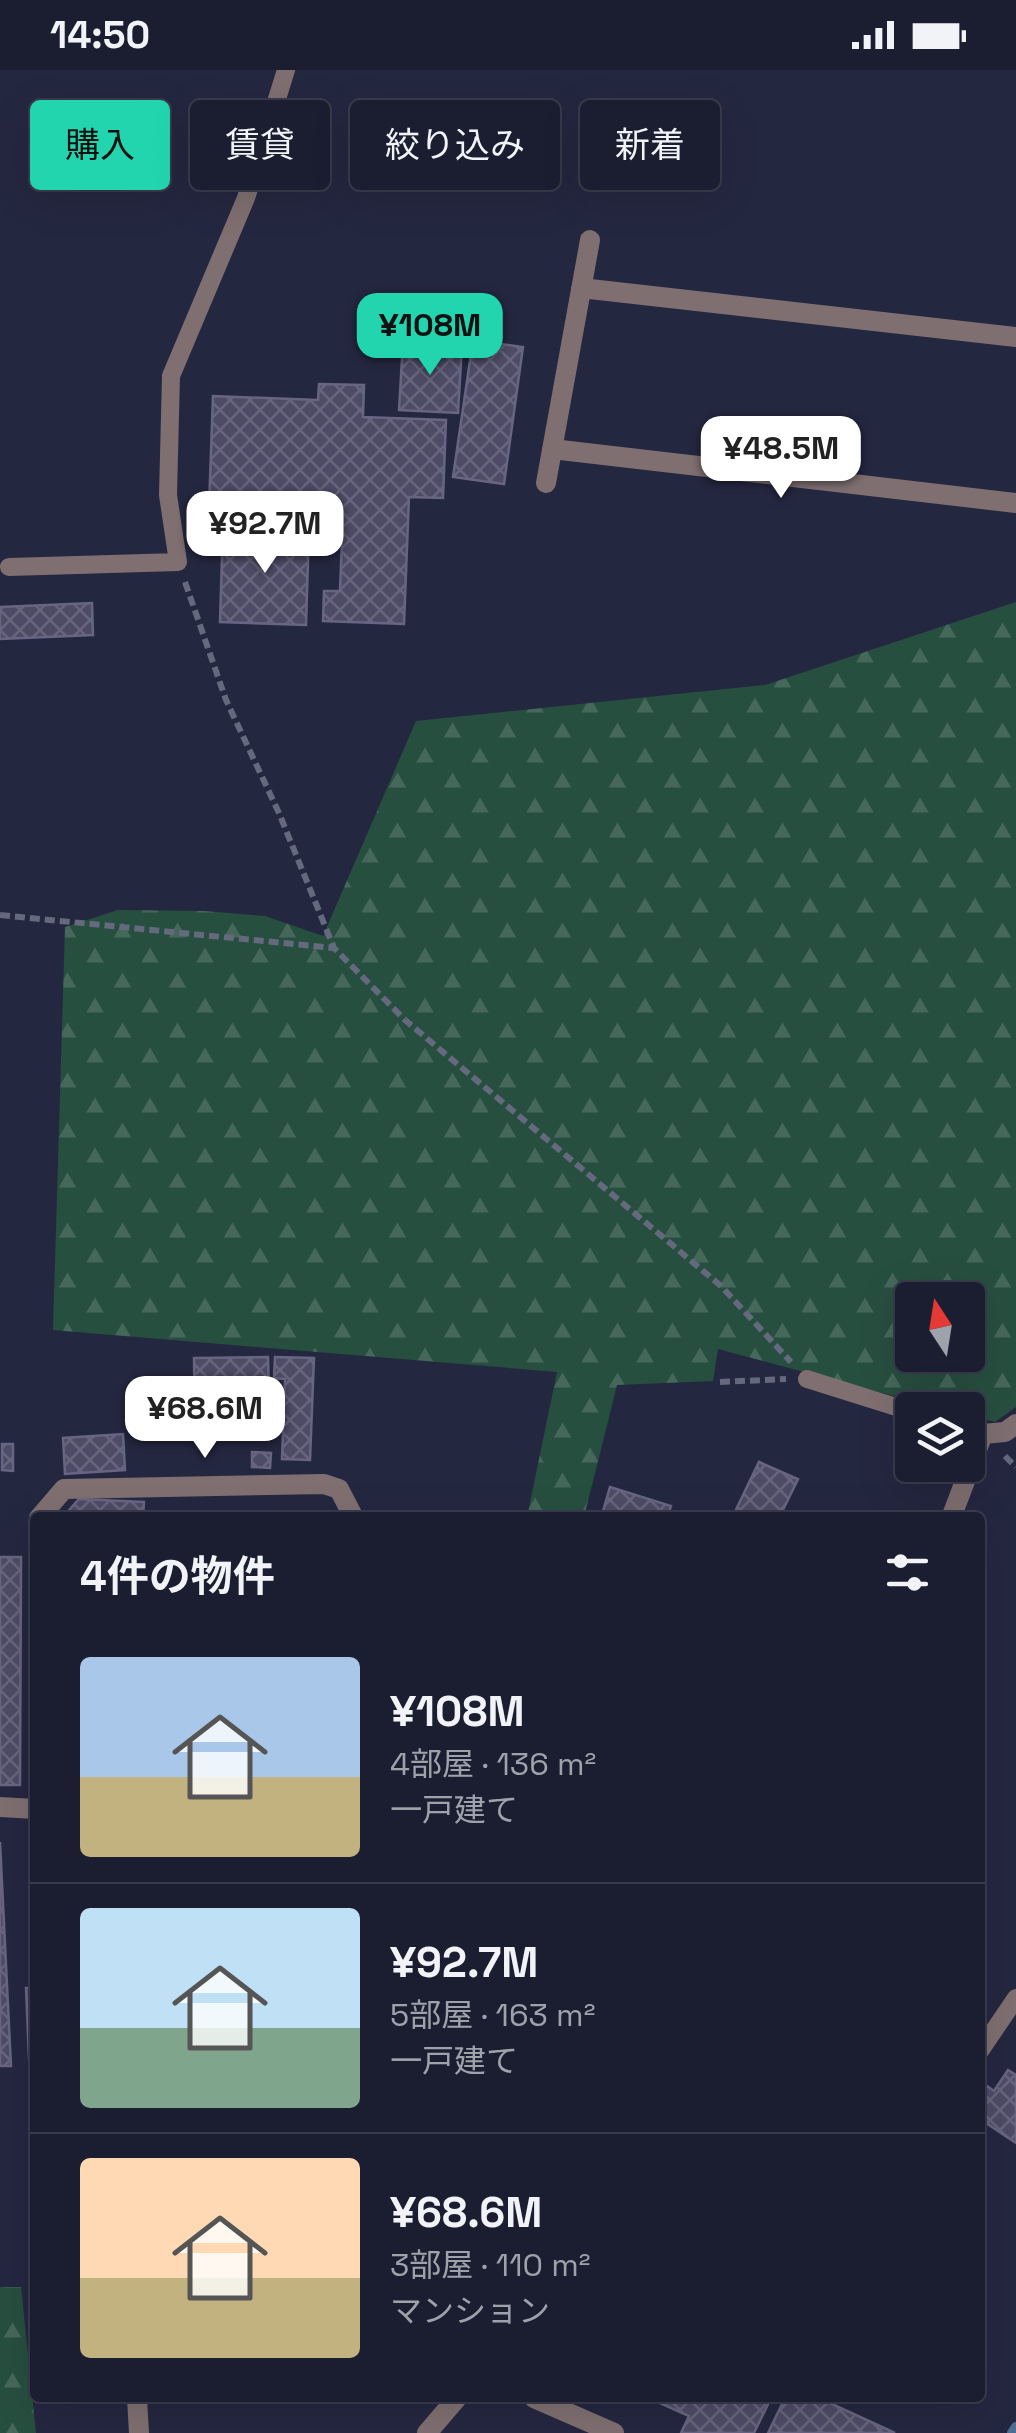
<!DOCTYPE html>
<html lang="ja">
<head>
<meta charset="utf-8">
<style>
	:root { --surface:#1b1d30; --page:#282a3c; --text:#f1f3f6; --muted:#a0a2ab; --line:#393b4c; --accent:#22d5af }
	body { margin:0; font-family:"Space Grotesk","Noto Sans JP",sans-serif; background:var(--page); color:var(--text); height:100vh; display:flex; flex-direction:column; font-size:38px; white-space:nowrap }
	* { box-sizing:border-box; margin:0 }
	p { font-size:32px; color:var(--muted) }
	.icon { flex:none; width:55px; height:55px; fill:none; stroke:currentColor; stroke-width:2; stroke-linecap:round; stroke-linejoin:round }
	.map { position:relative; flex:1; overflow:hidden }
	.drawer { position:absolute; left:30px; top:1442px; width:955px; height:890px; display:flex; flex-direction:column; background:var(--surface); border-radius:10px; box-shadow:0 10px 40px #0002,0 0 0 2px var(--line) }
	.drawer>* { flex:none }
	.hud { position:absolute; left:30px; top:30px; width:958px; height:90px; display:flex; gap:20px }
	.needle { width:65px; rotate:348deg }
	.buttons { position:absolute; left:895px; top:1212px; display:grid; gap:20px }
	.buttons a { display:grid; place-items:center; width:90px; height:90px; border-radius:10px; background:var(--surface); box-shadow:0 10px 40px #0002,0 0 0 2px var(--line); font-size:50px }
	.price { position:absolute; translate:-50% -85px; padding:0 22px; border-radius:20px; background:#fff; color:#222; font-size:32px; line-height:65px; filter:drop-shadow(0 2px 5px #0008) }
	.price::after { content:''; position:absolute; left:50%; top:60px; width:30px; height:22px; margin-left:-15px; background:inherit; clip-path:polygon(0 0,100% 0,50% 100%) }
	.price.on { background:var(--accent); color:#111 }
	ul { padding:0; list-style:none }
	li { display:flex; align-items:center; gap:30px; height:250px; padding:0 50px }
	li+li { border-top:2px solid var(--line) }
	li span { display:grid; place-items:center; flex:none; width:280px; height:200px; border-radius:10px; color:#555 }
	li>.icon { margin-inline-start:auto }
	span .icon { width:120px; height:120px; fill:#fffc; stroke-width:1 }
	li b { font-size:42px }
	h2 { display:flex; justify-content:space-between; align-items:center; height:120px; padding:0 50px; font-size:42px }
	.chip { padding:0 35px; border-radius:10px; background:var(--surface); box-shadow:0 10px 40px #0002,0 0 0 2px var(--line); font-size:35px; line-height:90px }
	.chip.on { background:var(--accent); color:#111 }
	.status { display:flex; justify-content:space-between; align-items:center; height:70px; padding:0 50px; background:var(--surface); direction:ltr }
	.status svg { height:28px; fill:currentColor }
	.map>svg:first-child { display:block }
	.forest { fill:url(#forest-firs); fill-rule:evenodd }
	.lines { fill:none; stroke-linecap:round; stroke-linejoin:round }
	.stream { stroke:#4b6f92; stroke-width:10 }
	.building { fill:url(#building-cross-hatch); stroke:#686582; stroke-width:2.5 }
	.path { stroke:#65697e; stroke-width:6; stroke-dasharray:10 5; stroke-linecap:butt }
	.service { stroke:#7f6f71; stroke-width:18 }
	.minor { stroke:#7f6f71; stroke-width:20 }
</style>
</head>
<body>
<div class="status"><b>14:50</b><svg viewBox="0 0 49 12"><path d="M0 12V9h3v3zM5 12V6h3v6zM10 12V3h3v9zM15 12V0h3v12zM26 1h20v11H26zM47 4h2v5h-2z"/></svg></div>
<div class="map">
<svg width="1016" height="2363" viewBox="0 0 1016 2363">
	<defs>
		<pattern id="forest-firs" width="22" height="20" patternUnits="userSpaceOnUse" patternTransform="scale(2.5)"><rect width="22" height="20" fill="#274f3f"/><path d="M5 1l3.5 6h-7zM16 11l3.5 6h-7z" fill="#46685b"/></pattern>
		<pattern id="building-cross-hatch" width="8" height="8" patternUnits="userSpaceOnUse" patternTransform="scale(2.5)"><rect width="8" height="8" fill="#4e4b67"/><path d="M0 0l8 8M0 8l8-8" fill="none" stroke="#67657d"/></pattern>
	</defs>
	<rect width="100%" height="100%" fill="#242740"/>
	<path class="forest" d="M1016,532V1337L995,1352L968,1345V1340H946L718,1279L713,1311L617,1315L584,1447H527L557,1302L53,1260L65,857L118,840L204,841L265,846L323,866L416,651L765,615ZM912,1230H968V1285H912Z
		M0,2217H21L36,2363H0Z"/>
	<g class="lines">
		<path class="stream" d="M1012,2363L1016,2357"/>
	</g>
	<path class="building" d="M473,270L523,277L504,414L453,407Z
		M403,272L462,275L458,343L399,340Z
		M319,314L364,315L363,347L446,350L443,428L409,427L404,554L323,551L324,521H340L343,442L209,437L213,326L318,330Z
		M223,456L309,459L306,555L220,552Z
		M92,533L93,565L0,569V537Z
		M268,1287L270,1358L195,1359L194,1288Z
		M275,1287L314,1288L310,1390L282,1389L285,1309L274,1308Z
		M123,1364L125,1400L65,1404L63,1368Z
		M2,1374H13V1401L2,1400Z
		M252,1382L271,1383L270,1398L252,1397Z
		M759,1392L798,1409L779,1448H732Z
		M610,1417L671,1436L667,1448H601Z
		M79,1429L144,1432L143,1448H62Z
		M0,1487H21L20,1715H0Z
		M0,1772L11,1996H0Z
		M26,1918H35V1989H29Z
		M1008,2000L1016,2005V2073L980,2049V2026L987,2016L994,2021Z
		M649,2328H771L754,2363H681L689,2346Z
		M785,2328H819L895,2363H768Z"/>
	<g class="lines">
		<path class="path" d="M185,512L226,630L279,743L334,878L405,950L721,1216L791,1292
			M0,845L334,878
			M720,1312L786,1309
			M1005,1386L1016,1397"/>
		<path class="service" d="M9,497L178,492L168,425L171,306L246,128L286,0
			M807,1309L912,1342
			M980,1981L1016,1928"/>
		<path class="minor" d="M581,218L1016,267
			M552,379L1016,433
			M546,413L590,170
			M39,1448L64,1419L324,1414L339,1419L354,1448
			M951,1448L983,1364L1005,1362L1016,1354
			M0,1737L35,1739
			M137,2328L139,2363
			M534,2328L614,2363
			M427,2363L457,2328"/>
	</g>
</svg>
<div class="buttons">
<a><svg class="needle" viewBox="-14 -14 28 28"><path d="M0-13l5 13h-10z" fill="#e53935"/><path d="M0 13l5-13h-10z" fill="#a0a2ab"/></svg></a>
<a><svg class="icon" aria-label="layers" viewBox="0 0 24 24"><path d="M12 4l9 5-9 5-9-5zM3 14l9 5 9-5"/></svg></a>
</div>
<b class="price on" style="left:430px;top:308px">¥108M</b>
<b class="price" style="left:781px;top:431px">¥48.5M</b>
<b class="price" style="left:265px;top:506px">¥92.7M</b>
<b class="price" style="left:205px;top:1391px">¥68.6M</b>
<div class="hud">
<a class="chip on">購入</a>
<a class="chip">賃貸</a>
<a class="chip">絞り込み</a>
<a class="chip">新着</a>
</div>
<section class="drawer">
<h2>4件の物件<svg class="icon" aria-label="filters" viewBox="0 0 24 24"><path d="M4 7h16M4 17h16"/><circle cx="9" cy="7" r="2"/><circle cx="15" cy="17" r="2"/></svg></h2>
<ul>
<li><span style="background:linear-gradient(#a9c7e8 60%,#c2b280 0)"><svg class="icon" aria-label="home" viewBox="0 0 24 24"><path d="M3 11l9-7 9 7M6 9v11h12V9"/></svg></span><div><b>¥108M</b><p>4部屋 · 136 m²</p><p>一戸建て</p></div></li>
<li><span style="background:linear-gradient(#bfe0f5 60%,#7fa58c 0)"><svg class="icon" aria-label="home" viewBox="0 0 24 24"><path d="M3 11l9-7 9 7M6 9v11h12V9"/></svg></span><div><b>¥92.7M</b><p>5部屋 · 163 m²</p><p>一戸建て</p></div></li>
<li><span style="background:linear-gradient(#ffd9b3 60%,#c2b280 0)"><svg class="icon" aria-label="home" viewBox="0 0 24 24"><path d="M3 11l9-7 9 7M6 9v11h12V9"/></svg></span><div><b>¥68.6M</b><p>3部屋 · 110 m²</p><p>マンション</p></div></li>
</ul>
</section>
</div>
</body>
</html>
